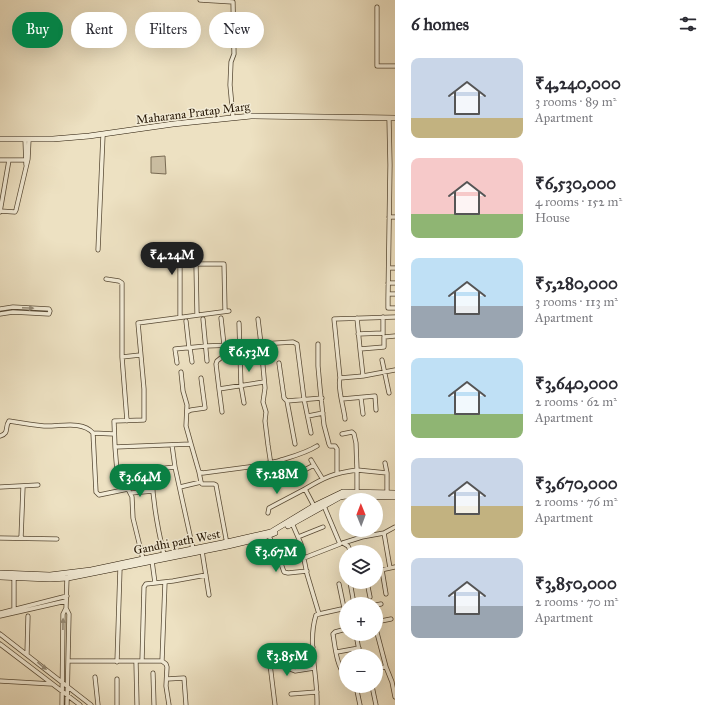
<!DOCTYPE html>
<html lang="en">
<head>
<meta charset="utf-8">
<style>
	:root { --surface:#fff; --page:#f7f7f7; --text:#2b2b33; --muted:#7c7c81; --accent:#0b8043 }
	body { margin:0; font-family:"IM FELL Great Primer",serif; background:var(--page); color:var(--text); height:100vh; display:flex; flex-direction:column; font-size:15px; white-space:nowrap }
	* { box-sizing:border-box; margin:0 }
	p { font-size:13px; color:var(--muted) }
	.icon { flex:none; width:22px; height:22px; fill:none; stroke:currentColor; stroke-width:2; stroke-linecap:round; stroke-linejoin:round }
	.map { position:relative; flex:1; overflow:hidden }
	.details { display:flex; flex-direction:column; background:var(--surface); width:320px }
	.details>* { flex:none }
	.banner { position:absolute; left:12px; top:12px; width:323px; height:36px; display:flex; gap:8px }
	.needle { width:26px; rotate:359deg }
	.fabs { position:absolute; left:339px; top:493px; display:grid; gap:8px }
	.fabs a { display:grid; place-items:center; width:44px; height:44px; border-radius:50%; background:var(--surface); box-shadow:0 4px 16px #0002; font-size:20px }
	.price { position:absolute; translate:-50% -34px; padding:0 9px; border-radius:14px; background:var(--accent); color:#fff; font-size:13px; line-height:26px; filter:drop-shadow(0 1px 2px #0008) }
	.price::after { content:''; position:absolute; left:50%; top:24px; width:12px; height:9px; margin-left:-6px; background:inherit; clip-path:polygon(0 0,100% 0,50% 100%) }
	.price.active { background:#222; color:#fff }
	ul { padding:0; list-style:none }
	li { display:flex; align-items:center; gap:12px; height:100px; padding:0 16px }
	li span { display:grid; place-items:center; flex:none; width:112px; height:80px; border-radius:8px; color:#555 }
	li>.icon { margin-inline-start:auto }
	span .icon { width:48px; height:48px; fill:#fffc; stroke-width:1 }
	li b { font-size:17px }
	h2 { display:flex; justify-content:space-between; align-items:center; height:48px; padding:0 16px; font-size:17px }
	.chip { padding:0 14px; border-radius:18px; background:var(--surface); box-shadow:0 4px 16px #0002; font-size:14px; line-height:36px }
	.chip.active { background:var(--accent); color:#fff }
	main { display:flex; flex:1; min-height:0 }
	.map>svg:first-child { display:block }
	.green { fill:#cbbea2; stroke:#786a53 }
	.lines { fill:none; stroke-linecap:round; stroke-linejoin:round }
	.street-casing { stroke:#574934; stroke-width:5 }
	.secondary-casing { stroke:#251604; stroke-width:6 }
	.street { stroke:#f3ecd7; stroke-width:3.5 }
	.secondary { stroke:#f3ecd7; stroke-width:5 }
	.oneway { fill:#968c78 }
	.labels { text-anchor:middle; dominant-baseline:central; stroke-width:3; stroke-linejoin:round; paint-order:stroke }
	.street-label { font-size:12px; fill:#251604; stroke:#f3ecd7 }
</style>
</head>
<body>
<main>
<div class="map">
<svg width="395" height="705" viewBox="0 0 395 705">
	<rect width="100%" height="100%" fill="#ede1c2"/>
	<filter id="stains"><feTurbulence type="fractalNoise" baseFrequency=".005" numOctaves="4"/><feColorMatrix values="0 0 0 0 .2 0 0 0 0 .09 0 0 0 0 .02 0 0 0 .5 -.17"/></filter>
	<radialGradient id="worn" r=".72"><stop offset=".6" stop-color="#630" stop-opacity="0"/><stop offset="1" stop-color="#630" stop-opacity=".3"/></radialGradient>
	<path class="green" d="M165,156L166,174L151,173V157Z"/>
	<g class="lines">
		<g class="street-casing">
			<path id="street" d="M200,0L233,2L234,54L231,62L230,85L233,117
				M377,7V66H395
				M389,118L390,165L388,299V308H395
				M25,139L26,165
				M0,160H25
				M0,211L15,212L16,210L28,159L29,139
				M0,212L9,160
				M389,217H395
				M98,250L103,135
				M389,268H395
				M106,279L119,281L122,283V357L127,421
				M388,283H395
				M388,294H395
				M0,309L13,307L49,309L50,311L49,314L13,312L0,314
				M229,311L138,323L144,389V420L114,421L115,447L191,444L199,472L203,473L263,465C271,461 275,463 281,460C294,456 306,453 317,446
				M197,315L196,264H224L225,311
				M180,317V264H196
				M383,317V334
				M357,318L360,349
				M203,319L207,361
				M258,319L261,344L293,342L297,344L304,399L311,433
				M186,321L189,348
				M239,323L241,386L244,403
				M358,334L383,333
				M318,344V366L320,388L324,425L329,444L330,446H335L337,449V473
				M190,348L192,362
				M122,357L140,355
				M382,360L389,393
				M177,363L175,349L206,346L261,344L265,388L263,402L266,412L265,421L268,445L271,465L280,483L314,465L322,478
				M279,363L284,398L287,401L322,398
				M181,372L183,391L187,405L186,426L191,444
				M363,376L395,370
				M340,378L334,319L395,317
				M219,389L216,364L217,361L222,357L223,354L224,345L221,318
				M361,398L363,414
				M342,399L375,396L376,410
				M287,401L295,444
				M187,412L191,410L205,408L201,378
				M222,412L219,389L264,382
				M308,416L323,413
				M345,419C344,408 337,387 340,378L363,376L360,349L384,347V337L395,336
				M93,433L114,434
				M342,434L352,432L354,434L356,443L357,470L387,473
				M0,436C10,433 4,428 9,421C21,423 33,425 44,426C59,427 82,420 93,433L96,492L99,495L128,489
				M115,447L118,484L119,486L128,489L132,497L133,518L143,559
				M311,460L314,465
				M385,463L387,473V493
				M137,467L139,471L175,467L172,445
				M175,467L193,549
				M199,472L201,482L202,484H214L216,485L227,544
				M152,477C153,503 158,530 164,555
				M0,487L38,485
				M180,487L201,482
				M131,493L153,491
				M314,506L305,489C325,477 334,473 357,470V500
				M268,513L269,508L305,489
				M292,523L301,544L307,574L319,614L316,615C307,644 318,675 317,705
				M361,530L362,537L384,533L395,527
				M384,533L390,568
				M269,536L278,555L284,572L288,573L307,571
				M298,537L323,527
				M0,538L57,539
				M21,538L23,487
				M343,543L362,537
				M343,543L348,546L351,552
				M202,551L209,595
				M304,558L340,544L324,506
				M152,561L155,583L173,581L206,575
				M382,570L386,594
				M376,571L395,567
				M14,577V610
				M350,582L354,604
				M367,582L370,597
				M339,584L344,608
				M376,605L381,604
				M66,608L69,614L67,705
				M0,613L67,596
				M319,614L346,608
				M0,616L66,601
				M376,622L391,619
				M346,629L335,632L333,634C335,647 337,668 346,676
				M376,629L386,667L392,682L395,697
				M0,634L91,705
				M356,634L360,656
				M0,644L80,705
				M288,650L290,669L295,671L314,668
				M337,652L359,648
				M27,654L28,616
				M68,661H162L166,664L167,667L166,686L169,705
				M142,661L144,587L146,584L155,583
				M162,661L165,582
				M117,662L120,568
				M136,662L137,705
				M376,668L386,667
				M153,673L154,705
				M95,677L98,705
				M117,679V705
				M167,679L184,678L186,705
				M0,681L52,684
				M356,686L360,705
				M372,686L376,705
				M291,694L317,692
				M62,705L63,614L66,608L67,577
				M275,705L269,656L272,653L277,652L313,647"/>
		</g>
		<g class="secondary-casing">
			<path id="secondary" d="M0,139H53L89,136L173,124L251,116L395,118
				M288,526L340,497L345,496L395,497
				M0,573L50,575L91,570L143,559L227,542L271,532L314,506L343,492L395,493
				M0,577L50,579L68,578L228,546L262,538L275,533"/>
		</g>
		<use href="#street" class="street"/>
		<use href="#secondary" class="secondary"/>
	</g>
	<defs><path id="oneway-solid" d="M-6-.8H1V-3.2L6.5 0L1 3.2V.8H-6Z"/></defs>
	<g class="oneway">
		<use href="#oneway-solid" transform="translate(28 308) rotate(3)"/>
		<use href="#oneway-solid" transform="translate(63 624) rotate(-89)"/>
		<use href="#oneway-solid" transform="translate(42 666) rotate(39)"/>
	</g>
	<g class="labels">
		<g class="street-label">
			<text transform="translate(193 113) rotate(-7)">Maharana Pratap Marg</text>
			<text transform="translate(177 542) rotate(-11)">Gandhi path West</text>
		</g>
	</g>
	<rect width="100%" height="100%" filter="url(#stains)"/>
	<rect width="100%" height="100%" fill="url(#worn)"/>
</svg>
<div class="fabs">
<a><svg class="needle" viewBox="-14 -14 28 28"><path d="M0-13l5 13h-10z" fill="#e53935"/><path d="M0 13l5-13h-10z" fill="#7c7c81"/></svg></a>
<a><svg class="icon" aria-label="layers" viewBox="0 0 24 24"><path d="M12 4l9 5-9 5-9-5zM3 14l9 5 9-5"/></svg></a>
<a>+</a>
<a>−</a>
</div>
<b class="price active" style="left:172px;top:276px">₹4.24M</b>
<b class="price" style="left:249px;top:373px">₹6.53M</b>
<b class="price" style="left:277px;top:495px">₹5.28M</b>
<b class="price" style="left:140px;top:498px">₹3.64M</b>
<b class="price" style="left:276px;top:573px">₹3.67M</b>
<b class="price" style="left:287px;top:677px">₹3.85M</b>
<div class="banner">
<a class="chip active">Buy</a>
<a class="chip">Rent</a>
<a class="chip">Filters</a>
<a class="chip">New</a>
</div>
</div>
<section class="details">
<h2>6 homes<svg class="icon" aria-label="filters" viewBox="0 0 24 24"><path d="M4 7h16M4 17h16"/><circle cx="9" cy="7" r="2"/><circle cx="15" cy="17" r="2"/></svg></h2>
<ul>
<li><span style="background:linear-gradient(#c9d6e8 75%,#c2b280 0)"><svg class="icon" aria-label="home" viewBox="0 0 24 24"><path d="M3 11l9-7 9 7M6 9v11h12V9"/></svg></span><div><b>₹4,240,000</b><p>3 rooms · 89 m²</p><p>Apartment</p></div></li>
<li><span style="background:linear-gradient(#f6c9c9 70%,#8fb573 0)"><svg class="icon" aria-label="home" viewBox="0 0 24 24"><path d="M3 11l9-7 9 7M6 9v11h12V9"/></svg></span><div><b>₹6,530,000</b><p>4 rooms · 152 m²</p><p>House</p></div></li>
<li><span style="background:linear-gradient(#bfe0f5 60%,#9aa5b1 0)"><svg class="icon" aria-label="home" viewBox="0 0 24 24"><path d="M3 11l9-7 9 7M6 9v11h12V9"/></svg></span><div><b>₹5,280,000</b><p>3 rooms · 113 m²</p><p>Apartment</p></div></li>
<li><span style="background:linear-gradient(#bfe0f5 70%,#8fb573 0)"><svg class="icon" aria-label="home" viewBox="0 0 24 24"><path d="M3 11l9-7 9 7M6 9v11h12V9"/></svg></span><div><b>₹3,640,000</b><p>2 rooms · 62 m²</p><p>Apartment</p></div></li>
<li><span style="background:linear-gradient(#c9d6e8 60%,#c2b280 0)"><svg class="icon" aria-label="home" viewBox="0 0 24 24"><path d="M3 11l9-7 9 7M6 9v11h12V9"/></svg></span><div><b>₹3,670,000</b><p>2 rooms · 76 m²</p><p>Apartment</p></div></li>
<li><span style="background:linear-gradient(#c9d6e8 60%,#9aa5b1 0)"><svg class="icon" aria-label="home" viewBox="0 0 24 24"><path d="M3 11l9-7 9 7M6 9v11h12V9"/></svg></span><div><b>₹3,850,000</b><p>2 rooms · 70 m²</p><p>Apartment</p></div></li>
</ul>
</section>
</main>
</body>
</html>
